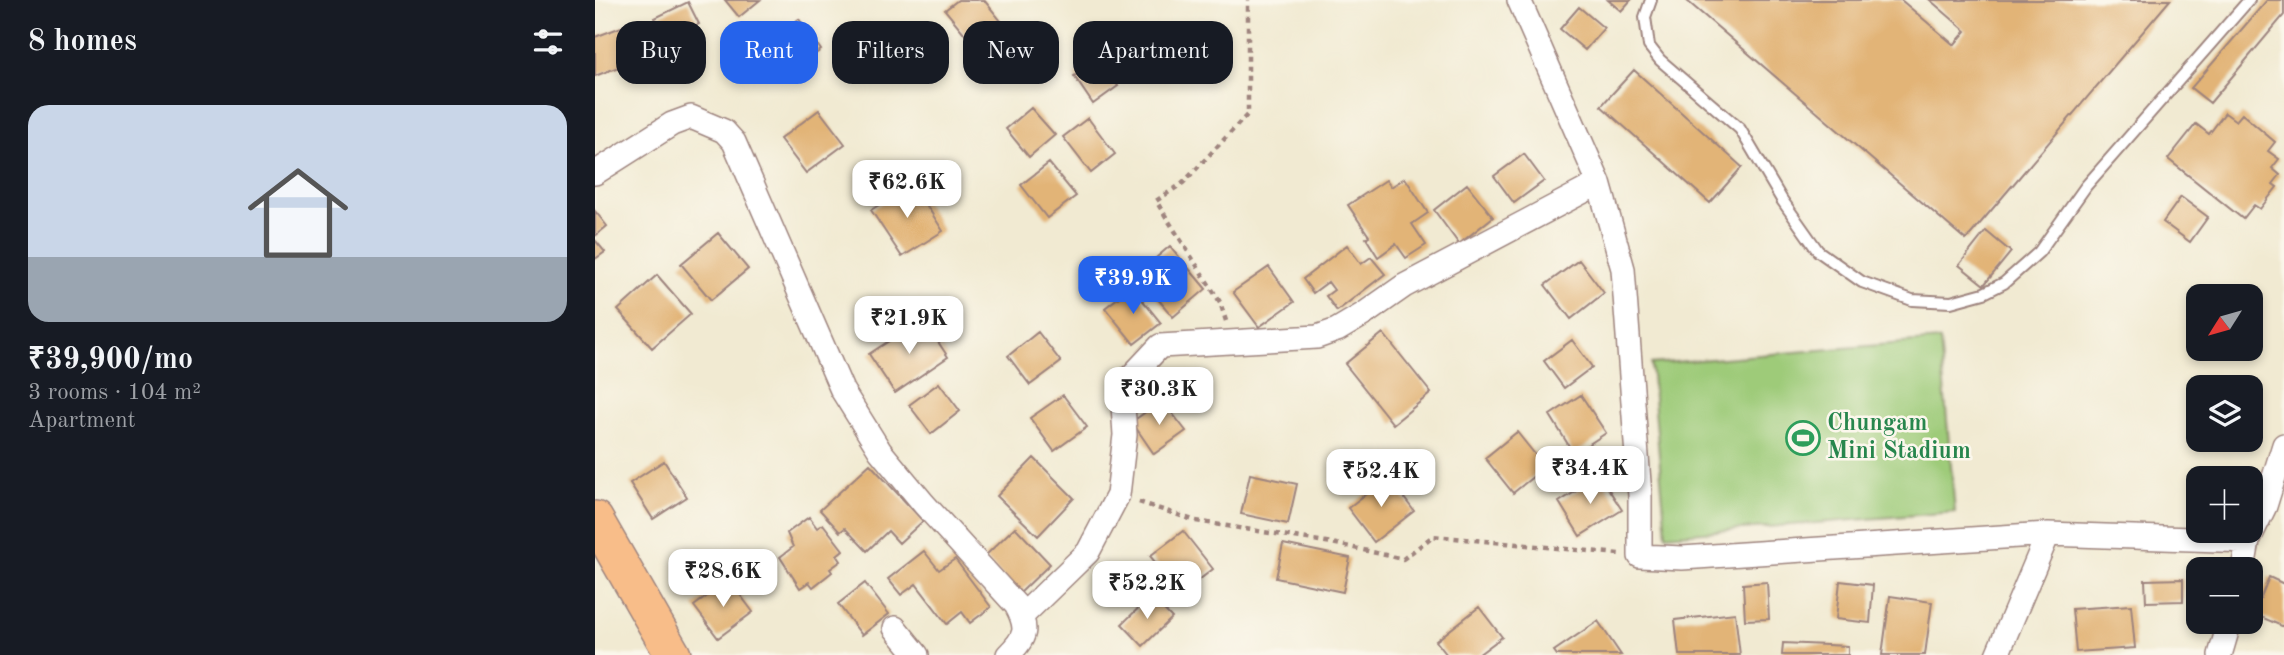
<!DOCTYPE html>
<html lang="en">
<head>
<meta charset="utf-8">
<style>
	:root { --surface:#171b24; --page:#242831; --text:#f1f3f6; --muted:#9ea1a6; --accent:#2563eb }
	body { margin:0; font-family:"Old Standard TT",serif; background:var(--page); color:var(--text); height:100vh; display:flex; flex-direction:column; font-size:26px; white-space:nowrap }
	* { box-sizing:border-box; margin:0 }
	p { font-size:23px; color:var(--muted) }
	.icon { flex:none; width:38px; height:38px; fill:none; stroke:currentColor; stroke-width:2; stroke-linecap:round; stroke-linejoin:round }
	.map { position:relative; flex:1; overflow:hidden }
	.sheet { display:flex; flex-direction:column; background:var(--surface); width:595px }
	.sheet>* { flex:none }
	.banner { position:absolute; left:21px; top:21px; width:665px; height:63px; display:flex; gap:14px }
	.needle { width:46px; rotate:233deg }
	.buttons { position:absolute; left:1591px; top:284px; display:grid; gap:14px }
	.buttons a { display:grid; place-items:center; width:77px; height:77px; border-radius:14px; background:var(--surface); box-shadow:0 4px 10px #0003; font-size:35px }
	.price { position:absolute; translate:-50% -60px; padding:0 16px; border-radius:14px; background:#fff; color:#222; font-size:23px; line-height:46px; filter:drop-shadow(0 2px 4px #0008) }
	.price::after { content:''; position:absolute; left:50%; top:42px; width:21px; height:16px; margin-left:-10px; background:inherit; clip-path:polygon(0 0,100% 0,50% 100%) }
	.price.active { background:var(--accent); color:#fff }
	ul { padding:0; list-style:none }
	li { display:grid; align-content:center; gap:14px; height:371px; padding:0 28px }
	li span { display:grid; place-items:center; height:217px; border-radius:21px; color:#555 }
	li>.icon { margin-inline-start:auto }
	span .icon { width:126px; height:126px; fill:#fffc; stroke-width:1 }
	li b { font-size:30px }
	h2 { display:flex; justify-content:space-between; align-items:center; height:84px; padding:0 28px; font-size:30px }
	.pill { padding:0 24px; border-radius:21px; background:var(--surface); box-shadow:0 4px 10px #0003; font-size:24px; line-height:63px }
	.pill.active { background:var(--accent); color:#fff }
	main { display:flex; flex:1; min-height:0 }
	.map>svg:first-child { display:block }
	.green { fill:#9ecb79; stroke:#747552; stroke-width:2 }
	.building { fill:#e2b477 }
	.lines { fill:none; stroke-linecap:round; stroke-linejoin:round }
	.lane-casing { stroke:#9e847e; stroke-width:14 }
	.street-casing { stroke:#9e847e; stroke-width:26 }
	.primary-casing { stroke:#9e847e; stroke-width:38 }
	.path { stroke:#9e847e; stroke-width:4.5; stroke-dasharray:5 5; stroke-linecap:butt }
	.lane { stroke:#fff; stroke-width:10 }
	.street { stroke:#fff; stroke-width:23 }
	.primary { stroke:#f8bd89; stroke-width:35 }
	.labels { text-anchor:middle; dominant-baseline:central; stroke-width:5; stroke-linejoin:round; paint-order:stroke }
	.leisure-label { font-size:24px; font-weight:bold; fill:#27864d; stroke:#fbf7ec; text-anchor:start }
</style>
</head>
<body>
<main>
<section class="sheet">
<h2>8 homes<svg class="icon" aria-label="filters" viewBox="0 0 24 24"><path d="M4 7h16M4 17h16"/><circle cx="9" cy="7" r="2"/><circle cx="15" cy="17" r="2"/></svg></h2>
<ul>
<li><span style="background:linear-gradient(#c9d6e8 70%,#9aa5b1 0)"><svg class="icon" aria-label="home" viewBox="0 0 24 24"><path d="M3 11l9-7 9 7M6 9v11h12V9"/></svg></span><div><b>₹39,900/mo</b><p>3 rooms · 104 m²</p><p>Apartment</p></div></li>
</ul>
</section>
<div class="map">
<svg width="1689" height="655" viewBox="0 0 1689 655">
	<rect width="100%" height="100%" fill="#fbf7ec"/>
	<filter id="ink" filterUnits="userSpaceOnUse"><feTurbulence type="fractalNoise" baseFrequency=".0143" numOctaves="2"/><feDisplacementMap in="SourceGraphic" scale="14" xChannelSelector="R" yChannelSelector="G"/><feConvolveMatrix kernelMatrix="1 2 1 2 8 2 1 2 1" color-interpolation-filters="sRGB"/></filter>
	<filter id="wash" filterUnits="userSpaceOnUse"><feTurbulence type="fractalNoise" baseFrequency=".00686" numOctaves="4" result="noise"/><feDisplacementMap in="SourceGraphic" scale="28" xChannelSelector="R" yChannelSelector="G"/><feGaussianBlur stdDeviation="1.57" result="paint"/><feColorMatrix in="noise" values="0 0 0 0 0 0 0 0 0 0 0 0 0 0 0 0 0 1.4 0 .05"/><feComposite in="paint" operator="in"/></filter>
	<g filter="url(#wash)">
		<rect width="100%" height="100%" fill="#f1ead2"/>
		<path class="green" d="M1345,340L1360,512L1071,535L1056,364Z"/>
		<g id="blocks">
			<path class="building" d="M130,0H165L144,17Z
				M363,0H389L406,21L378,44L350,10Z
				M1013,0H1036L1026,11Z
				M1091,0H1306L1359,45L1371,31L1335,0H1575L1371,240Z
				M1672,0H1689V15L1615,103L1596,88Z
				M93,2L104,24L71,40L60,18Z
				M984,7L1009,28L990,50L965,29Z
				M204,19L226,50L187,77L166,45Z
				M29,26L42,60L0,76V37Z
				M504,59L523,86L498,104L479,76Z
				M1039,70L1147,167L1115,203L1006,106Z
				M436,108L460,135L434,157L411,129Z
				M224,110L250,144L211,173L185,139Z
				M1630,113L1641,121L1647,114L1680,142L1673,151L1684,159L1677,168L1685,175L1678,184L1682,187L1665,209L1659,205L1648,219L1573,159L1601,124L1614,134Z
				M493,118L520,154L496,173L468,137Z
				M929,154L949,181L919,203L899,176Z
				M454,163L481,196L452,218L426,185Z
				M810,178L833,213L817,224L831,245L811,258L801,244L783,257L771,238L774,236L753,205L791,180L796,187Z
				M318,184L348,231L307,257L276,210Z
				M872,184L898,217L864,244L839,210Z
				M1586,197L1613,217L1595,242L1568,222Z
				M0,211L12,226L0,236Z
				M1391,231L1416,252L1389,285L1364,265Z
				M123,233L153,269L116,300L86,264Z
				M0,240L10,252L0,259Z
				M752,245L766,264L776,257L790,274L742,311L731,296L739,290L733,282L718,293L708,279Z
				M575,246L611,289L578,317L542,274Z
				M984,260L1009,293L976,319L950,285Z
				M674,267L699,302L664,327L638,292Z
				M62,275L96,314L57,348L23,310Z
				M537,287L566,323L539,344L510,308Z
				M328,319L353,357L300,393L274,354Z
				M443,332L466,362L435,385L413,356Z
				M788,333L836,393L798,424L750,364Z
				M977,340L997,367L969,388L949,361Z
				M344,383L365,411L336,434L314,405Z
				M468,395L492,427L459,451L435,418Z
				M986,395L1011,433L979,454L955,415Z
				M567,400L591,431L559,454L537,422Z
				M922,432L950,467L918,493L890,458Z
				M439,458L479,498L443,536L402,496Z
				M69,461L92,497L58,519L35,483Z
				M275,464L328,521L304,543L293,531L272,551L250,528L245,532L225,510Z
				M655,474L702,484L693,524L646,514Z
				M1005,476L1027,510L985,536L964,502Z
				M793,477L819,511L779,542L753,508Z
				M214,517L222,528L228,524L248,550L242,555L246,561L235,569L237,572L218,587L214,582L205,588L185,557L198,547L192,533Z
				M420,527L455,564L424,594L389,557Z
				M588,531L618,569L586,594L555,556Z
				M688,544L755,558L748,592L681,578Z
				M329,551L344,570L360,559L396,607L375,623L367,612L352,624L321,584L306,595L293,579Z
				M1674,577L1689,584V627L1659,614Z
				M1588,579V601L1551,602L1550,580Z
				M134,580L158,612L123,638L99,606Z
				M1245,581L1278,585L1275,623L1241,619Z
				M1172,582L1174,619L1150,620L1148,584Z
				M270,583L294,614L267,635L243,604Z
				M556,596L577,618L548,646L527,624Z
				M1295,596L1337,602L1330,655H1287Z
				M1536,605L1540,648L1481,652L1477,609Z
				M884,607L907,637L883,655H852L841,641Z
				M1140,613L1145,655H1084L1080,620Z
				M1003,621L1026,655H962L959,651Z
				M1188,643L1253,646V655H1187Z"/>
		</g>
	</g>
	<g filter="url(#ink)">
		<use href="#blocks" fill-opacity="0" stroke="#9e847e" stroke-width="2"/>
		<g class="lines">
			<g class="lane-casing">
				<path id="lane" d="M1056,0L1050,17L1054,46L1065,60L1145,129L1187,200L1223,251L1267,282L1317,300L1356,302L1389,293L1409,283L1444,252L1491,186L1654,0"/>
			</g>
			<g class="street-casing">
				<path id="street" d="M924,0L1004,183L1028,269L1045,496V556L1087,558L1453,534
					M0,173L77,124L96,117L129,131L139,142L247,390L285,451L329,504L421,605C434,629 431,637 413,655
					M1648,569L1653,541L1670,506L1689,445
					M427,616L493,552L523,495L530,435L528,405L534,379L565,346L722,337L742,330L769,314L809,286L1004,183
					M300,628L322,655
					M1402,655L1453,534L1653,541
					M1625,655L1635,621"/>
			</g>
			<g class="primary-casing">
				<path id="primary" d="M0,519L78,655"/>
			</g>
			<path class="path" d="M631,321L625,302L561,201L588,183L653,114V0
				M544,502L601,521L737,543L808,559L838,536L1024,554"/>
			<use href="#lane" class="lane"/>
			<use href="#street" class="street"/>
			<use href="#primary" class="primary"/>
		</g>
	</g>
	<defs>
		<g id="stadium-ring" transform="scale(1.75)"><circle r="9.5" fill="#fbf7ec" stroke="#2e9e5b" stroke-width="1.5"/><path d="M0-5a6.5 5 0 1 0 0 10a6.5 5 0 1 0 0-10ZM-3.5-1.8h7v3.6h-7Z" fill="#2e9e5b"/></g>
	</defs>
	<g fill-rule="evenodd">
		<use href="#stadium-ring" x="1208" y="438"/>
	</g>
	<g class="labels">
		<g class="leisure-label">
			<text x="1232" y="424">Chungam<tspan x="1232" dy="28">Mini Stadium</tspan></text>
		</g>
	</g>
</svg>
<div class="buttons">
<a><svg class="needle" viewBox="-14 -14 28 28"><path d="M0-13l5 13h-10z" fill="#e53935"/><path d="M0 13l5-13h-10z" fill="#9ea1a6"/></svg></a>
<a><svg class="icon" aria-label="layers" viewBox="0 0 24 24"><path d="M12 4l9 5-9 5-9-5zM3 14l9 5 9-5"/></svg></a>
<a>+</a>
<a>−</a>
</div>
<b class="price" style="left:312px;top:220px">₹62.6K</b>
<b class="price active" style="left:538px;top:316px">₹39.9K</b>
<b class="price" style="left:314px;top:356px">₹21.9K</b>
<b class="price" style="left:564px;top:427px">₹30.3K</b>
<b class="price" style="left:995px;top:506px">₹34.4K</b>
<b class="price" style="left:786px;top:509px">₹52.4K</b>
<b class="price" style="left:128px;top:609px">₹28.6K</b>
<b class="price" style="left:552px;top:621px">₹52.2K</b>
<div class="banner">
<a class="pill">Buy</a>
<a class="pill active">Rent</a>
<a class="pill">Filters</a>
<a class="pill">New</a>
<a class="pill">Apartment</a>
</div>
</div>
</main>
</body>
</html>
